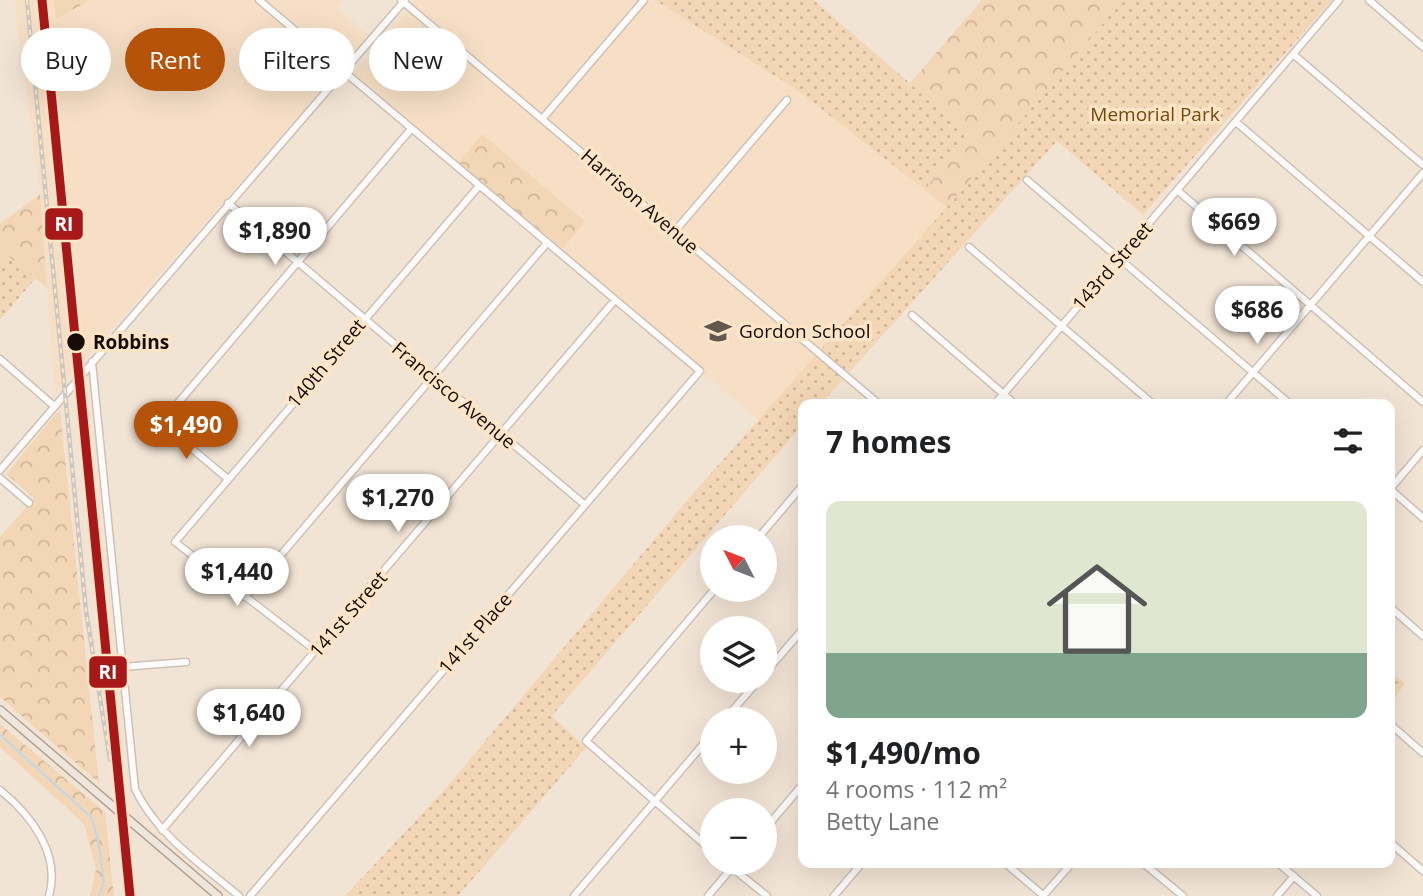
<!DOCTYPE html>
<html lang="en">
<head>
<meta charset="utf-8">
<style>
	:root { --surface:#fff; --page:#f2f2f2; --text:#202124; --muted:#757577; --line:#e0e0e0; --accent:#b45309 }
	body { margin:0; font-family:"Open Sans",sans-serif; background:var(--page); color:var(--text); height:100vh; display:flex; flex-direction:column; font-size:26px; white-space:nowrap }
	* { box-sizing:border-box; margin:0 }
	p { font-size:23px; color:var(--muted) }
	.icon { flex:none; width:38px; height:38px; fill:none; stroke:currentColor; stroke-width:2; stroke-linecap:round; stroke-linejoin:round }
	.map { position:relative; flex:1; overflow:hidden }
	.sheet { position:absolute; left:798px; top:399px; width:597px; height:469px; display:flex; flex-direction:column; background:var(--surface); border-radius:14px; box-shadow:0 7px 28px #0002 }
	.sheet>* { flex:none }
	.hud { position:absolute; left:21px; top:28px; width:665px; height:63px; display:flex; gap:14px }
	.needle { width:46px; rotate:312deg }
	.controls { position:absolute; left:700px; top:525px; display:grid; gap:14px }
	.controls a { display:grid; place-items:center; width:77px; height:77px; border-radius:50%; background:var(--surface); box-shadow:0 7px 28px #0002; font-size:35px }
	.price { position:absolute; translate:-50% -60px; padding:0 16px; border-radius:24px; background:#fff; color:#222; font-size:23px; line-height:46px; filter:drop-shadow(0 2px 4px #0008) }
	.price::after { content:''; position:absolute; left:50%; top:42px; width:21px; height:16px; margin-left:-10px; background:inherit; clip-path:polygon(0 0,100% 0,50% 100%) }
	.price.on { background:var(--accent); color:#fff }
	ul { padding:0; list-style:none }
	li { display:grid; align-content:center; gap:14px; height:371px; padding:0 28px }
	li+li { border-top:2px solid var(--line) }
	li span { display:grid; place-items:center; height:217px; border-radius:14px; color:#555 }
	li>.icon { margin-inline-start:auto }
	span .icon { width:126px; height:126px; fill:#fffc; stroke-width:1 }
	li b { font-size:30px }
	h2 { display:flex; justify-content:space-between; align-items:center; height:84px; padding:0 28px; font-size:30px }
	.chip { padding:0 24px; border-radius:32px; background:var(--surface); box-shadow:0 7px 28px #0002; font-size:24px; line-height:63px }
	.chip.on { background:var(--accent); color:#fff }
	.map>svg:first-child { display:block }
	.built { fill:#f6dfc5 }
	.grass { fill:url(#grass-dots) }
	.forest { fill:url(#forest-crowns) }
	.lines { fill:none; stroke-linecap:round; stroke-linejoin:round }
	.stream { stroke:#bfd7ec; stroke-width:2 }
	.minor-casing { stroke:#cdc2b7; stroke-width:9 }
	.major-casing { stroke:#b1a18e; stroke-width:10 }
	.minor { stroke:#fdfbf9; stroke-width:6 }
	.major { stroke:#efe7de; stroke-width:7 }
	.rail-casing { stroke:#cac6c1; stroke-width:4.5 }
	.rail { stroke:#ffe5c8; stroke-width:2; stroke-dasharray:5; stroke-linecap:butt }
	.rail-1-casing { stroke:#ffe5c8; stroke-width:14 }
	.rail-1 { stroke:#a81818; stroke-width:9 }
	.stop-dot { fill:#150d04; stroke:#ffe5c8; stroke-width:2.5 }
	.labels { text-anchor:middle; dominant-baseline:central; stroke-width:7; stroke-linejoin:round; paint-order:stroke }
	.park-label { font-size:19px; fill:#73490b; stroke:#ffe5c8 }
	.street-label { font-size:19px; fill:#150d04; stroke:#ffe5c8 }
	.poi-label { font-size:19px; fill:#150d04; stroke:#ffe5c8; text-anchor:start }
	.stop-label { font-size:19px; font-weight:bold; fill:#150d04; stroke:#ffe5c8; text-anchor:start }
	.line-badge { stroke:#ffe5c8; stroke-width:2.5 }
	.badge-label { font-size:19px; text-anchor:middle; font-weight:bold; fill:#fff }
</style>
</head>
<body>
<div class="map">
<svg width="1423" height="896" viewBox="0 0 1423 896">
	<defs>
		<pattern id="grass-dots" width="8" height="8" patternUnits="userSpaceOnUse" patternTransform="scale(1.75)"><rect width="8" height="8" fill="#f3d6b5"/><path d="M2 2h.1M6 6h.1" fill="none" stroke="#cfb69a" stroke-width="1.8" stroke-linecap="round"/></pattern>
		<pattern id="forest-crowns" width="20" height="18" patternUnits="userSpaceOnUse" patternTransform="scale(1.75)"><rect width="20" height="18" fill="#f3d6b5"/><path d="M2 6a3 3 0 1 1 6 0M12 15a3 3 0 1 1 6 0" fill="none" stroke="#cfb69a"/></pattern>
	</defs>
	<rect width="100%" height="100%" fill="#f2e4d5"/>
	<path class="built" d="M14,0H54L57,19L90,0H342L336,7L369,35L55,394L40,194Z
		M416,0H655L797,90L947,207L760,421L559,253L585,220L483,135L455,166L350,78Z"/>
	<path class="grass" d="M655,0H814L967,133L925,190L797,90Z
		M1123,0H1332L1143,215L1057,141L821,404H803V424L552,716L586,748L458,896H345L446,788L683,505L947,207Z
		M7,255L35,279L0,320V262Z
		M1390,671L1405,684L1390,703Z"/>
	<path class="forest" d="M54,0H90L56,19Z
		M982,0H1123L947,207L925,190L967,133L910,83Z
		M482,134L585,221L563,249L458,163Z
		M40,194L47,288L7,255L0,262V224Z
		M60,409L99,783L0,697V537L34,498L6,474Z
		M0,724L105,812L114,896H90L96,869L84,824L0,747Z"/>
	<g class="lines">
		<path class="stream" d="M0,735L91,817L98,839L104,882L99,896"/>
		<g class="minor-casing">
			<path id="minor" d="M401,0L879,404
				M1369,0L1423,47
				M1293,54L1423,165
				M543,118L644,0
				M1236,122L1423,282
				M1027,180L1290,404
				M1177,190L1423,402
				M228,203L585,505
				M675,231L787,100
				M969,247L1153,404
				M912,315L1015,404
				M0,359L54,406
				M92,362L135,789C157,835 201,864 239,896
				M995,404L1339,0
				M1226,404L1423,173
				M1423,450L1390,489L1423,518
				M0,470L405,0
				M0,478L29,503
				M228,479L161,423L411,129
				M759,537L803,485
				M245,597L547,243
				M1390,607L1423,636
				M316,651L175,542L479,186
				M122,667L186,662
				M765,673L803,629
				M725,719L758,681
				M1390,724L1423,753
				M0,790C31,815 61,854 49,896
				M765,829L803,784
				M162,830L615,300
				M1390,842L1423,871
				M712,851L586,741L714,590
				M726,863L767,896
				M1005,863L1044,896
				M1143,863L1183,896
				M1278,863L1317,896
				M250,896L700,371L259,0
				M574,896L712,734
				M708,896L736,863
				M834,896L862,863
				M1043,896L1072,863
				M1277,896L1294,876"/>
		</g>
		<g class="major-casing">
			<path id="major" d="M0,710L218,896"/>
		</g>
		<use href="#minor" class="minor"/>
		<use href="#major" class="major"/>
		<g class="rail-casing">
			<path id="rail" d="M27,0L86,611L110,760"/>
		</g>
		<use href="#rail" class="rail"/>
		<g class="rail-1-casing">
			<path id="rail-1" d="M42,0L130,896"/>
		</g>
		<use href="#rail-1" class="rail-1"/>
	</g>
	<defs>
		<g id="school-bare" transform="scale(2.1)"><path d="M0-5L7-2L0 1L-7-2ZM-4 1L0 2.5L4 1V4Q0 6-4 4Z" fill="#62584d" stroke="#ffe5c8" stroke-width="2.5" paint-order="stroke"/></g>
	</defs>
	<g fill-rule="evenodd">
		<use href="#school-bare" x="718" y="331"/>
	</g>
	<circle class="stop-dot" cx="76" cy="342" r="10"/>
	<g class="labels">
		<g class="park-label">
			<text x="1155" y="114">Memorial Park</text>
		</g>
		<g class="street-label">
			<text transform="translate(640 201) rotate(41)">Harrison Avenue</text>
			<text transform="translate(1112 266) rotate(-49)">143rd Street</text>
			<text transform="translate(326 363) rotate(-50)">140th Street</text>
			<text transform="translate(454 395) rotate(40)">Francisco Avenue</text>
			<text transform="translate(348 614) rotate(-49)">141st Street</text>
			<text transform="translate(475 633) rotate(-49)">141st Place</text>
		</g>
		<g class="poi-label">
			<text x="739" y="331">Gordon School</text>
		</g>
		<g class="stop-label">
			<text x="93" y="342">Robbins</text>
		</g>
	</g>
	<g class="line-badge">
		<rect x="44" y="207" width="40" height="34" rx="7" fill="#a81818"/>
		<rect x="88" y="655" width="40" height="34" rx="7" fill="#a81818"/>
	</g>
	<g class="badge-label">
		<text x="64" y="231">RI</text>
		<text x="108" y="679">RI</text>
	</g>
</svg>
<div class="controls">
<a><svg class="needle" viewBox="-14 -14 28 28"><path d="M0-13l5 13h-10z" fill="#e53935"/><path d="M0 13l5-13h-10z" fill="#757577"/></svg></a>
<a><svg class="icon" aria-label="layers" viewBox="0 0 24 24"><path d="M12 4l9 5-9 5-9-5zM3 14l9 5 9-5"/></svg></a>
<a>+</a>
<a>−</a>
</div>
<b class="price" style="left:1234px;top:258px">$669</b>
<b class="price" style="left:275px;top:267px">$1,890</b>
<b class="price" style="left:1257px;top:346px">$686</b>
<b class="price on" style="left:186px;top:461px">$1,490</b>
<b class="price" style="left:398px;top:534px">$1,270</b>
<b class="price" style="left:237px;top:608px">$1,440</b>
<b class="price" style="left:249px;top:749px">$1,640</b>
<div class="hud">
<a class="chip">Buy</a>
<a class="chip on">Rent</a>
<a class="chip">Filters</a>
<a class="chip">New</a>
</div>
<section class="sheet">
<h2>7 homes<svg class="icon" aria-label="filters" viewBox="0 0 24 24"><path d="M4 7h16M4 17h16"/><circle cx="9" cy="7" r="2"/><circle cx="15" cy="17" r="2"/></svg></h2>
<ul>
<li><span style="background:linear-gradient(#dfe7d0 70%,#7fa58c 0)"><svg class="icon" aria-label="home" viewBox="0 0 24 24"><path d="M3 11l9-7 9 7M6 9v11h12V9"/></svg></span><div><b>$1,490/mo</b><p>4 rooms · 112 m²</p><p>Betty Lane</p></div></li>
</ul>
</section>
</div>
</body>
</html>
